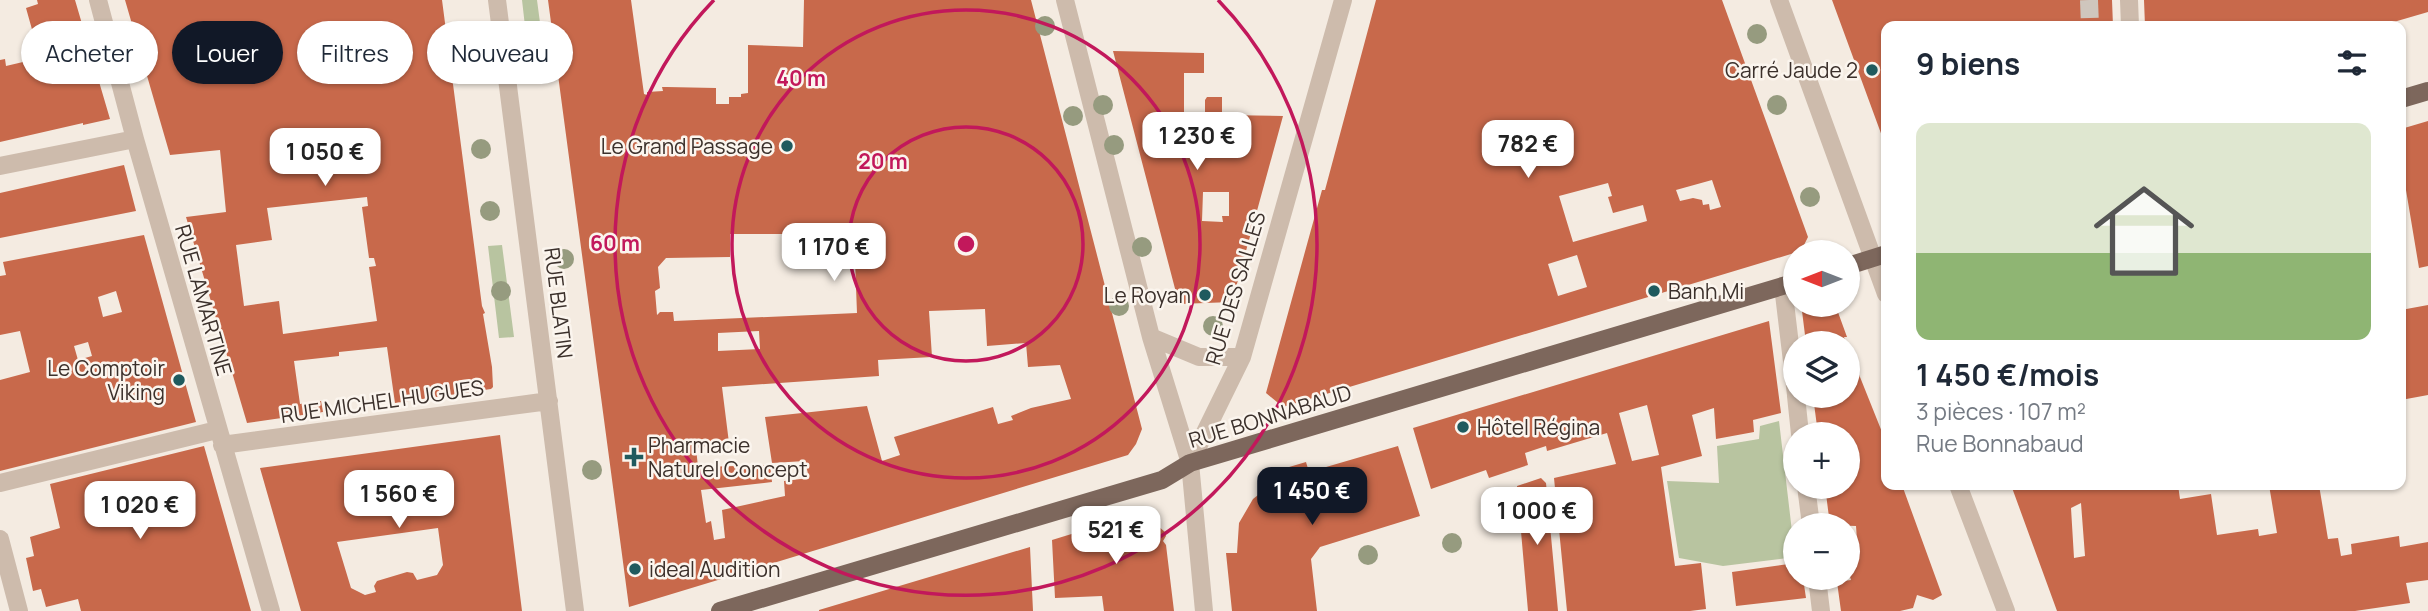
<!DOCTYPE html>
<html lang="fr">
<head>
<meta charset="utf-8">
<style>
	:root { --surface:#fff; --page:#f6f6f7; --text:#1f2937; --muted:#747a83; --line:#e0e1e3; --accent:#111827 }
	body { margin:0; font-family:Manrope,sans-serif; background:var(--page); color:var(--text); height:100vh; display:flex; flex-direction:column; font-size:26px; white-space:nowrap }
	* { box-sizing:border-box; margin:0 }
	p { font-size:23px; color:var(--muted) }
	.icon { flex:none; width:38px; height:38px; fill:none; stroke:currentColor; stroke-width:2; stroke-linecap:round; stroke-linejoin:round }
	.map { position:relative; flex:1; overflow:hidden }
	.panel { position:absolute; left:1881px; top:21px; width:525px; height:469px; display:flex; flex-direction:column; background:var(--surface); border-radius:14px; box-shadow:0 2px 5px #0004 }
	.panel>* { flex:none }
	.banner { position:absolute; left:21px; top:21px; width:665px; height:63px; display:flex; gap:14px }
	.needle { width:46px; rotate:270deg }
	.buttons { position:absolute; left:1783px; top:240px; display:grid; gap:14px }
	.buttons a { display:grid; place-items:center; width:77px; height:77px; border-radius:50%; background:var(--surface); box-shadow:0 2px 5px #0004; font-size:35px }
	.price { position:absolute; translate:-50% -60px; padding:0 16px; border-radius:14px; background:#fff; color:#222; font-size:23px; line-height:46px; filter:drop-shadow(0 2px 4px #0008) }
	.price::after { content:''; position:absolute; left:50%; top:42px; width:21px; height:16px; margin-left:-10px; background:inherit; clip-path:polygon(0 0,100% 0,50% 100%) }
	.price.on { background:var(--accent); color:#fff }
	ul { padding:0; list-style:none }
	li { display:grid; align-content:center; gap:14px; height:371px; padding:0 35px }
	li+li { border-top:2px solid var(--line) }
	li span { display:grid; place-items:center; height:217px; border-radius:14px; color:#555 }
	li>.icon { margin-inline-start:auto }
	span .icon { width:126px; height:126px; fill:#fffc; stroke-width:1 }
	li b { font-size:30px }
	h2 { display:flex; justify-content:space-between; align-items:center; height:84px; padding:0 35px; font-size:30px }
	.chip { padding:0 24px; border-radius:32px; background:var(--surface); box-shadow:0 2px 5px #0004; font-size:24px; line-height:63px }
	.chip.on { background:var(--accent); color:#fff }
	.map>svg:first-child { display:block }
	.green { fill:#b8c4a0 }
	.building { fill:#c8694b; fill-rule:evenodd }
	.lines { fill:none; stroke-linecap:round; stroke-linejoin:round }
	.minor-tunnel { stroke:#cfc6bd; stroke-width:18; stroke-dasharray:18 9; stroke-linecap:butt }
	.minor { stroke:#cdbbac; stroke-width:18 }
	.major { stroke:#7d675c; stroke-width:18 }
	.tree { fill:#969b7f }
	.ring { fill:none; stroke:#c2185b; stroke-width:3.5 }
	.poi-dot { fill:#1f5a5e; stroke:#fbf5ee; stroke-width:2.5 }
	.labels { text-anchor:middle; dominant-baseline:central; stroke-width:5; stroke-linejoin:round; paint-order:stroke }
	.poi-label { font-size:21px; fill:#3b302b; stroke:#fbf5ee; text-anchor:end }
	.street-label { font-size:21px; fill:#3b302b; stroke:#fbf5ee }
	.centre { fill:#c2185b; stroke:#fbf5ee; stroke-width:3.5 }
	.ring-label { font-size:21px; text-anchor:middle; font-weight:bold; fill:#c2185b; stroke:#fbf5ee; stroke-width:5; stroke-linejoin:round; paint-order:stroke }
</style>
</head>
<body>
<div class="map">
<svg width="2428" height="611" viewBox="0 0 2428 611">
	<rect width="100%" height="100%" fill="#f4ebe1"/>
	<path class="green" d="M522,0H537L546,68L530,70Z
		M502,245L514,337L499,338L488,246Z
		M1779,421L1795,557L1723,566L1679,558L1667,481L1719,483L1717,446L1759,439L1760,426Z"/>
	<path class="building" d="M37,0H75L110,119L83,125V123L0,142V60L5,59L6,66L40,58L26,8L38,4Z
		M125,0H442L482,306L485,313L483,314L492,367L493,387L491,389L395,403L387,347L339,352V356L294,361L300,404L321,401L323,412L247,423L186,217L226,212L220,150L170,155ZM367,197L368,206L362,207L369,258H374L376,266L369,267L377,321L283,334L279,301L244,306L236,245L272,240L267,208Z
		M548,0H631L644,94L647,95V92L663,91L662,87H667L716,88V104H729V97H741V94L748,93V45L803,47L804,0H1031L1142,429L1136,444L1128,455L629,607ZM730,234H854L857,313L674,321L673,312H660L657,315L655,291L660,288L658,267L666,258L730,257ZM985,309L987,346L1026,343L1028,367L1060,365L1071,399L1031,408L1011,416L1013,420L998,424L993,407L894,437L900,455L882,461L867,406L765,417L772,463L805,461L809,478L784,481L785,496L722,510L725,538L714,540L711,521L706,523L701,490L772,482L770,465L698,467L696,448L729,443L722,387L879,376L878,360L932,357L929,311ZM759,331L760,349L718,351V333Z
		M1376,0H1722L1808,237L1801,251L1283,407L1266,393L1322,190H1325ZM1712,180L1721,207L1710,210L1709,204L1703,205L1702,200L1693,198L1680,201L1676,190ZM1608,183L1612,196L1608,197L1613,213L1643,205L1647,221L1573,242L1559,196ZM1577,255L1587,287L1558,296L1548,264Z
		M1832,0H2112L2113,26H1886V147Z
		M2144,0H2428V12L2380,26H2145Z
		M1113,51L1204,53V73H1184V114H1205V100L1207,97H1222V115L1283,116L1232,302L1179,304ZM1203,192H1229V216H1222L1223,222L1202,221Z
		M2428,121V266L2419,268L2404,178L2401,179V129Z
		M124,165L136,211L0,238V193Z
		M144,235L196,422L0,471V380L30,372L20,331L0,335V276L6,275L3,262ZM116,291L122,312L103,317L98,297ZM88,342L92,356L78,360L74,346Z
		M1824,304H1835L1847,337H1844L1846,343H1806L1802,311Z
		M2428,305V395L2401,400V310Z
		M1769,321L1781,413L1753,420L1754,432L1716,439L1714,408L1692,415L1702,456L1661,467L1675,566L1701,563L1706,609L1690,611H1567L1554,478L1616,464L1607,433L1547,451L1546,446L1525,453L1528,465L1489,478L1486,470L1431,489L1413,428ZM1647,405L1659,455L1632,461L1619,413Z
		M1848,347L1886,442V485H1902L1942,595L1933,600L1917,595L1913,608L1900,611H1841L1837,582L1851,580L1848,570V550L1855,549L1854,541L1857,540L1856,526L1830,525L1825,486H1848V434H1818L1813,396H1848Z
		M500,435L522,611H301L260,468ZM438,528L443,565L437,575L417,580L413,573L407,572L377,581L374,586L376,592L365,595L351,588L337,542Z
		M204,446L251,611H81L78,599L46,607L41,589L33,591L26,558L34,556L30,537L60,528L50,484ZM167,486L172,508L131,517L126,495Z
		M1398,446L1420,516L1320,547L1311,559L1317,611H1232L1226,553H1237L1239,523L1253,499L1267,488L1283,481L1279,470L1306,462L1309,472Z
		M1541,478L1546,483L1558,611H1528L1517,486Z
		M2011,485H2068L2069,488L2079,485H2178L2180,499L2211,494L2217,535L2258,529L2259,536L2277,533L2269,485H2319L2328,539L2338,538L2341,556L2352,554L2351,544L2399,536L2400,547L2428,542V580L2406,583L2410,603L2355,611H2057ZM2081,503L2085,556L2074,558L2071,508Z
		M1144,514L1165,532L1166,536L1163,541L1166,545L1174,611H1104L1102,596L1055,598L1052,540L1130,516L1136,520Z
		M1030,547L1033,611H819V610Z
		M1796,563V578H1803L1806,598L1736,606L1732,572Z"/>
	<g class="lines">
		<path class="minor-tunnel" d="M2089,0L2090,26"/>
		<path class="minor" d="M98,0L135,139L271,611
			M497,0L575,611
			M1065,0L1151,337L1190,463L1204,611
			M1779,0L1886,294
			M2129,0L2130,26
			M0,166L135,139
			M1783,286L1796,395
			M1151,337L1199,357H1242
			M1796,396L1800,434
			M222,445L549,401
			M1190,463L1242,357L1343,0
			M0,483L217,430
			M1958,485L2006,611
			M1806,486L1811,525
			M0,539L19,611
			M1817,578L1821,611"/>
		<path class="major" d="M2401,99L2428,91
			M1848,266L1886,254
			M720,611L1162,480L1190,463L1796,282"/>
	</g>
	<g class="tree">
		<circle cx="1045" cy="26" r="10"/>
		<circle cx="1757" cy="34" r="10"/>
		<circle cx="1103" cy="105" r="10"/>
		<circle cx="1777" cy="105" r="10"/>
		<circle cx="1073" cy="116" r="10"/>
		<circle cx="1114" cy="145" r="10"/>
		<circle cx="481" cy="149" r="10"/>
		<circle cx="1810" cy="197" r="10"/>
		<circle cx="490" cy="211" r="10"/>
		<circle cx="1142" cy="247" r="10"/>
		<circle cx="564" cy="259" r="10"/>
		<circle cx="501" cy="291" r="10"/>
		<circle cx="1119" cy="306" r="10"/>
		<circle cx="1213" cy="326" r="10"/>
		<circle cx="592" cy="470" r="10"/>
		<circle cx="1452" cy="543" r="10"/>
		<circle cx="1368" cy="555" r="10"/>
	</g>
	<g class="ring">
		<circle cx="966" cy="244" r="117"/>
		<circle cx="966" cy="244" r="234"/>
		<path d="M1218 0A351 351 0 1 1 714 0"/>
	</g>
	<g class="poi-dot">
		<circle cx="1872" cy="70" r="7"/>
		<circle cx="787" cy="146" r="7"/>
		<circle cx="1654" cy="291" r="7"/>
		<circle cx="1205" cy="295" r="7"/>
		<circle cx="179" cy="380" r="7"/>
		<circle cx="1463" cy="427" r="7"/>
		<path d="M630.5 446.5h7v7h7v7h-7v7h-7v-7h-7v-7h7z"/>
		<circle cx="635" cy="569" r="7"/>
	</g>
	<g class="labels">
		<g class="poi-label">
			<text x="1858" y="70">Carré Jaude 2</text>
			<text x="773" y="146">Le Grand Passage</text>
			<text x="1668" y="291" text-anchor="start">Banh Mi</text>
			<text x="1191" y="295">Le Royan</text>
			<text x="165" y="368">Le Comptoir<tspan x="165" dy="24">Viking</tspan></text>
			<text x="1477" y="427" text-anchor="start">Hôtel Régina</text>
			<text x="648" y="445" text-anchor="start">Pharmacie<tspan x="648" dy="24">Naturel Concept</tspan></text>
			<text x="649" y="569" text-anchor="start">ideal Audition</text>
		</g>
		<g class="street-label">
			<text transform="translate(1235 288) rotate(-73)">RUE DES SALLES</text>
			<text transform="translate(204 300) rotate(74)">RUE LAMARTINE</text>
			<text transform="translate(559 303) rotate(83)">RUE BLATIN</text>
			<text transform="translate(382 401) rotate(-8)">RUE MICHEL HUGUES</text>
			<text transform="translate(1270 416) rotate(-17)">RUE BONNABAUD</text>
		</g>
	</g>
	<circle cx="966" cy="244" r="10" class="centre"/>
	<g class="ring-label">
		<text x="801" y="86">40 m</text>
		<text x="883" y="169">20 m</text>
		<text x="615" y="251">60 m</text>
	</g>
</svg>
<div class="buttons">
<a><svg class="needle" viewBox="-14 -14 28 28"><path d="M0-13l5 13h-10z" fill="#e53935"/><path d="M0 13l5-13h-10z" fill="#747a83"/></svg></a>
<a><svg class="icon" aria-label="layers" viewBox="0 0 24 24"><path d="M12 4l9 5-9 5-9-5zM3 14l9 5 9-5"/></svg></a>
<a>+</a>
<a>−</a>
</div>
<b class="price" style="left:1197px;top:172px">1 230 €</b>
<b class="price" style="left:1528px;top:180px">782 €</b>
<b class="price" style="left:325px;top:188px">1 050 €</b>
<b class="price" style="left:834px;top:283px">1 170 €</b>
<b class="price on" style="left:1312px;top:527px">1 450 €</b>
<b class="price" style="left:399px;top:530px">1 560 €</b>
<b class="price" style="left:140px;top:541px">1 020 €</b>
<b class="price" style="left:1537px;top:547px">1 000 €</b>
<b class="price" style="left:1116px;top:566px">521 €</b>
<div class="banner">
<a class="chip">Acheter</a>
<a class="chip on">Louer</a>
<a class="chip">Filtres</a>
<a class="chip">Nouveau</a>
</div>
<section class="panel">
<h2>9 biens<svg class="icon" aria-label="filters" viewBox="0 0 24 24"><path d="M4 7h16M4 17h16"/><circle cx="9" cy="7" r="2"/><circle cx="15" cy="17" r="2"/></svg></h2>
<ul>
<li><span style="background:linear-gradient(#dfe7d0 60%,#8fb573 0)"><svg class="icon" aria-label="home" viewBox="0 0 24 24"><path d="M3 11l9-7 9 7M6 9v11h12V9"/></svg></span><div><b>1 450 €/mois</b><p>3 pièces · 107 m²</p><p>Rue Bonnabaud</p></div></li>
</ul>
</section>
</div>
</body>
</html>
